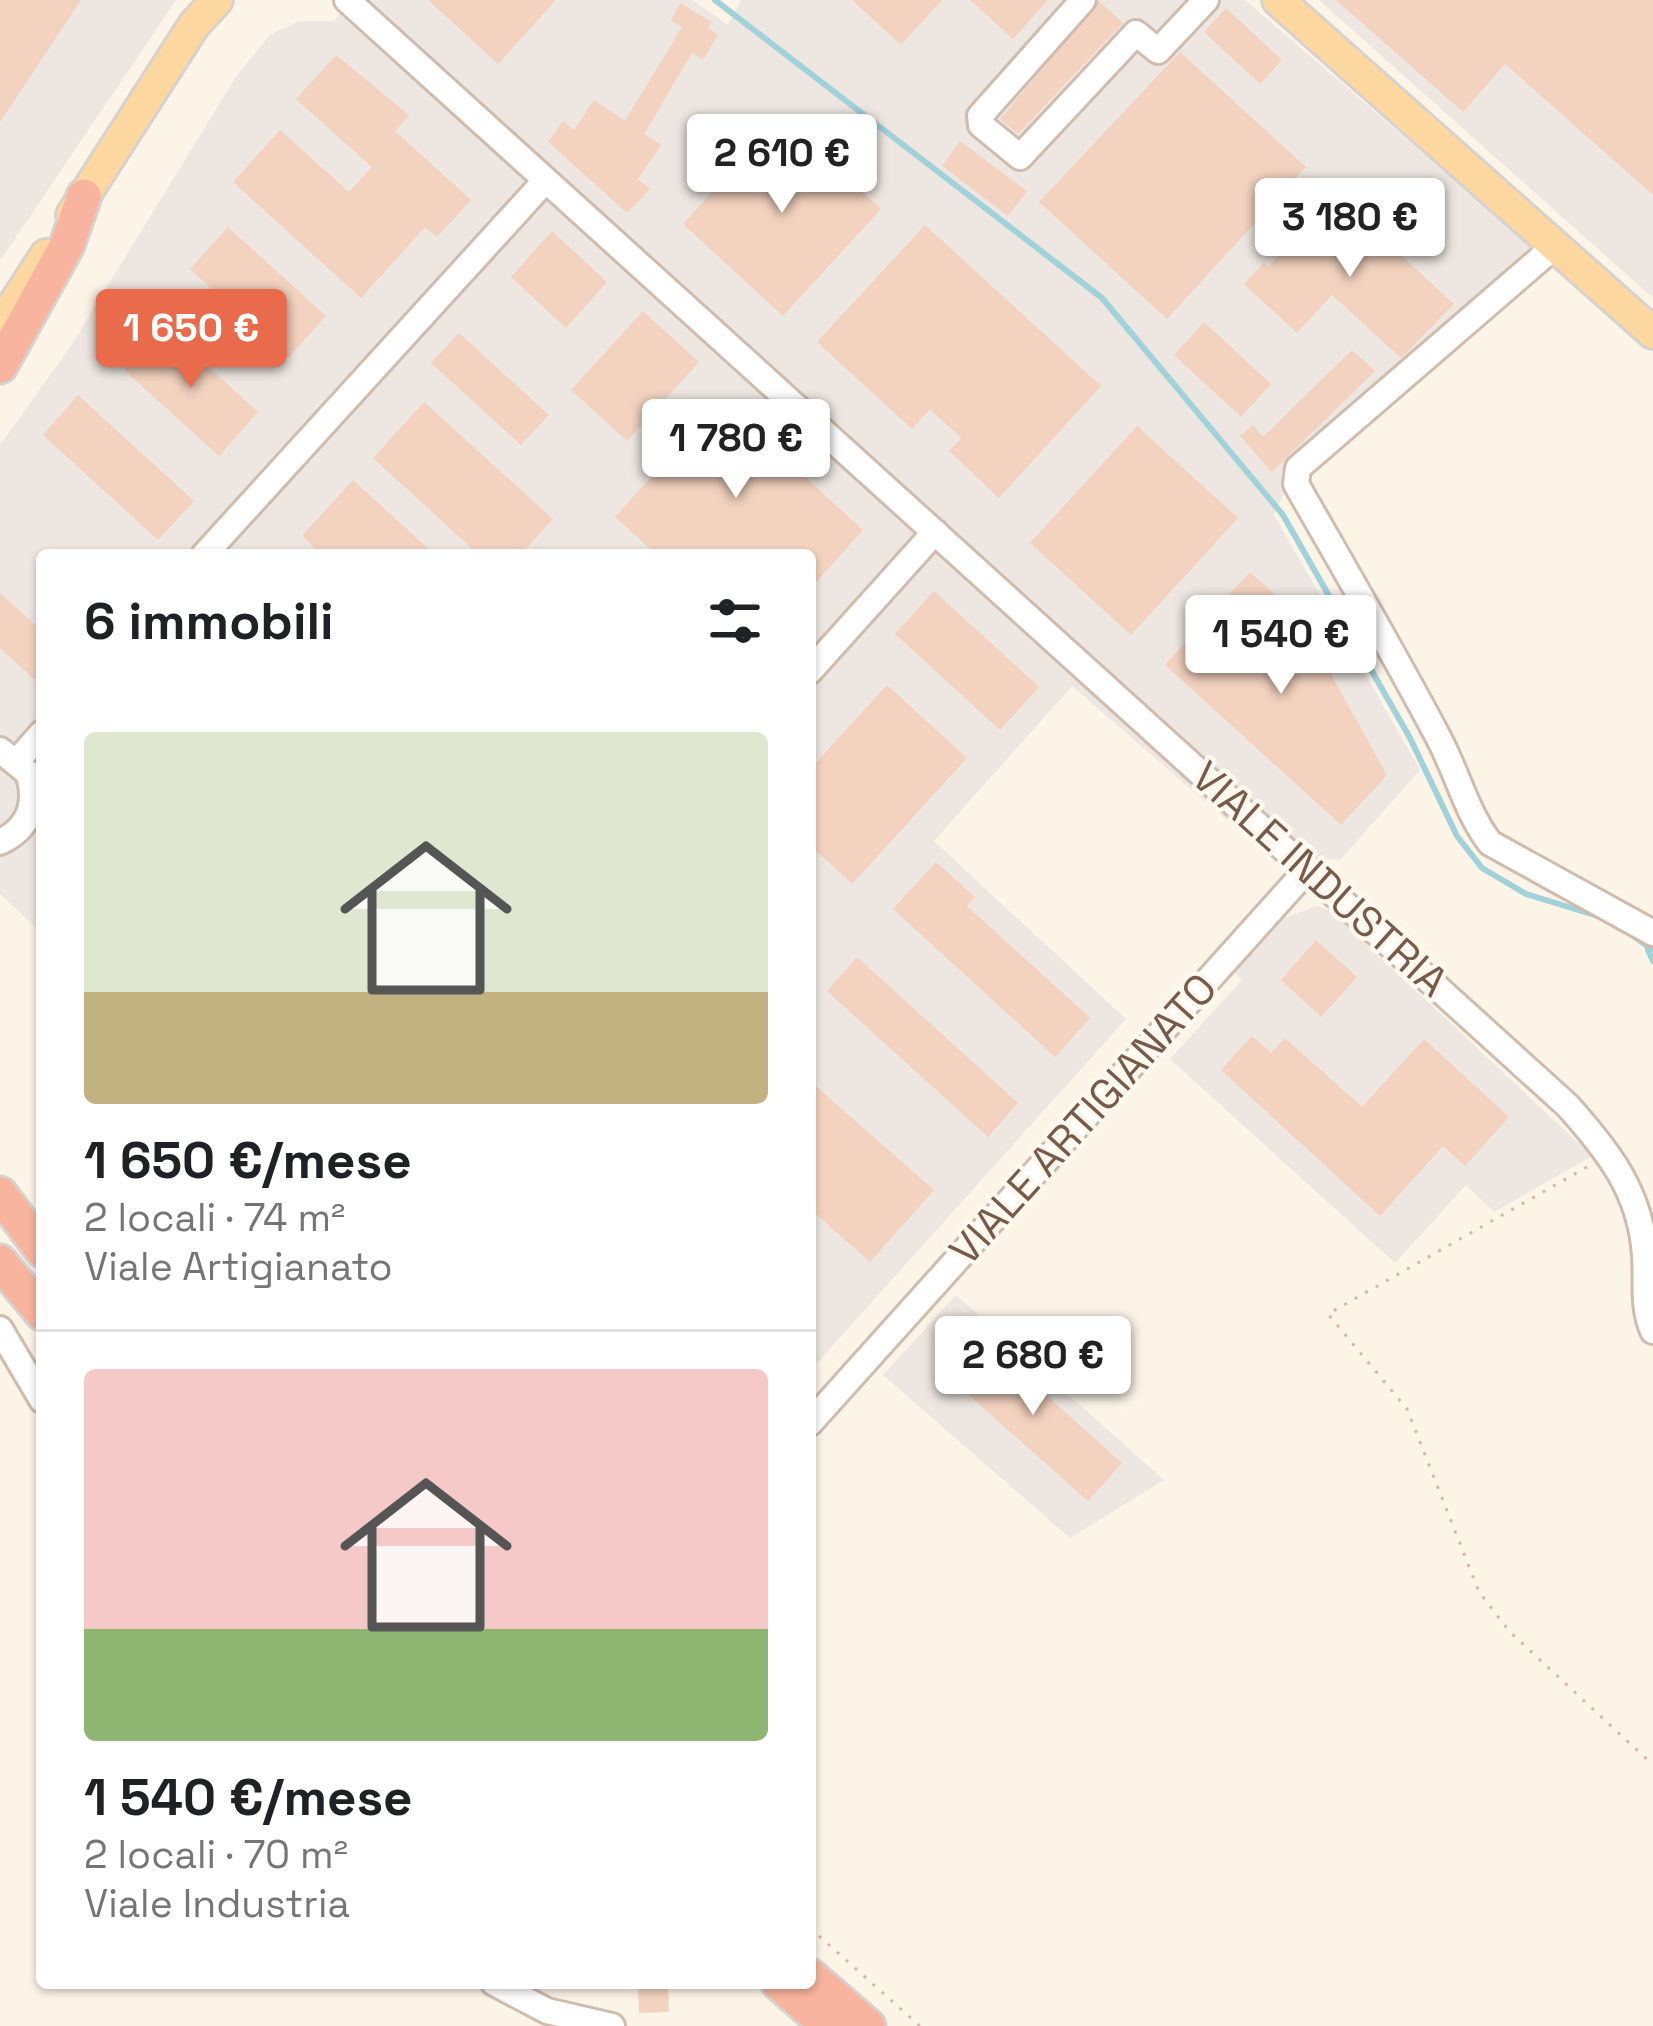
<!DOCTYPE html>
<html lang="it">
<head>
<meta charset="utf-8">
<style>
	:root { --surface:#fff; --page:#f2f2f2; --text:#202124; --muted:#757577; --line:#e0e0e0; --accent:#e96b4b }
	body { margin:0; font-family:"Space Grotesk",sans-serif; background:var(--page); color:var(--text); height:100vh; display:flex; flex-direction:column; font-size:45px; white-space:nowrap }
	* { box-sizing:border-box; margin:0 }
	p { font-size:39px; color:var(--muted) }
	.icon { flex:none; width:66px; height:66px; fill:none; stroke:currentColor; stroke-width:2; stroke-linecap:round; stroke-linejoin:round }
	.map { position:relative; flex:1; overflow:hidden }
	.details { position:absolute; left:36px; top:549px; width:780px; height:1440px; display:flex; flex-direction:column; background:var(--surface); border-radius:12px; box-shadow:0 3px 9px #0004 }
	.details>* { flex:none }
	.price { position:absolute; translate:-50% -102px; padding:0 27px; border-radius:12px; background:#fff; color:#222; font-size:39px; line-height:78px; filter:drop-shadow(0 3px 6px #0008) }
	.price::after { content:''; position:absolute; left:50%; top:72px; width:36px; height:27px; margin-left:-18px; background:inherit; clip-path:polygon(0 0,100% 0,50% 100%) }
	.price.current { background:var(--accent); color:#fff }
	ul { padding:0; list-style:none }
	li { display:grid; align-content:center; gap:24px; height:636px; padding:0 48px }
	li+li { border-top:3px solid var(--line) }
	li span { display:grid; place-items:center; height:372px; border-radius:12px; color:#555 }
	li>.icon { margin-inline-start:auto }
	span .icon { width:216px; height:216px; fill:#fffc; stroke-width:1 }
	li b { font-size:51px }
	h2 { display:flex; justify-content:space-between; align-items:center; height:144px; padding:0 48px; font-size:51px }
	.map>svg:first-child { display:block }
	.industrial { fill:#eee7e1 }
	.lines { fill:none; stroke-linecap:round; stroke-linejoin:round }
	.stream { stroke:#a1d2da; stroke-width:6 }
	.building { fill:#f3d2bf }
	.minor-casing { stroke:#cfbcad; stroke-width:30 }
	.major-casing { stroke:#d9d1cd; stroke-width:36 }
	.highway-casing { stroke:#d9d1cd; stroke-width:39 }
	.path { stroke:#d9b6a1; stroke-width:3; stroke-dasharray:3 9; stroke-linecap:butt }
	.minor { stroke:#fff; stroke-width:24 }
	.major { stroke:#fcd8a0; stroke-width:30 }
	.highway { stroke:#f8b49e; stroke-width:33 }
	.labels { text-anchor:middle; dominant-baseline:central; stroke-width:9; stroke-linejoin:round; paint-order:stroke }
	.street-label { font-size:42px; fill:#785a4b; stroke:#fff8ef }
</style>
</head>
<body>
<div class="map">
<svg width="1653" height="2026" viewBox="0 0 1653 2026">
	<rect width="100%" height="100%" fill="#fdf4e8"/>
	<path class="industrial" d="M0,0H176L0,261Z
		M351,0H692L728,25L741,0H1245L1531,246L1300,459L1274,515L1420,770L1340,860L1267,855L1072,686L934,841L1126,1019L810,1371V555H42V933L0,894V445L70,347L237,75L270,35L299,21H334Z
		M1319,0H1653V298Z
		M1317,906L1331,911L1592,1156L1494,1212L1466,1185L1395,1263L1170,1059L1242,980L1234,972L1282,919Z
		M956,1295L1164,1480L1070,1538L883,1375Z"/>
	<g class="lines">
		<path class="stream" d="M715,0L1102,298L1283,515L1410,738L1457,836L1482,868L1526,894L1598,916
			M1621,927L1653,950
			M1648,950L1653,961"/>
	</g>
	<path class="building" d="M0,0H81L0,122Z
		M428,0H556L498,64Z
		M852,0H942L901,45Z
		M970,0H1048L1013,39Z
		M1336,0H1653V195L1505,64L1463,112Z
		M1099,1L1123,23L1018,134L1000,119Z
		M680,3L712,22L708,28L718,35L703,60L692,53L644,134L661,145L638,179L650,189L627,213L548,142L563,121L574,130L594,100L625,121L682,27L671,20Z
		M1226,8L1282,60L1260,84L1204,32Z
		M1180,52L1306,167L1167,319L1039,202Z
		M336,55L409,115L395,131L471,200L437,237L425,227L361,298L233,182L280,130L349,192L372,167L296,99Z
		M780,117L881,209L783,316L683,224Z
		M960,141L1027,191L1008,216L942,166Z
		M1334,194L1454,304L1401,358L1332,295L1297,333L1244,284L1264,262L1268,267Z
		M925,225L1101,386L999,498L949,451L961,438L930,409L912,429L817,342Z
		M228,227L326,316L288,358L190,269Z
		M552,231L607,282L566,328L511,277Z
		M643,311L699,362L627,441L571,390Z
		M1204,322L1271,384L1241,417L1174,355Z
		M164,326L258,412L219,456L124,370Z
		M459,333L549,415L521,445L431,363Z
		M1352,350L1375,371L1272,472L1240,436L1253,425L1263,437Z
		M78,395L194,501L158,540L43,435Z
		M721,400L863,530L810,589V555H657L615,517Z
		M424,402L553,519L520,555H479L373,458Z
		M1137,426L1238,518L1131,635L1030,543Z
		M353,480L435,555H322L302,536Z
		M1250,572L1298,615L1387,775L1341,825L1165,665Z
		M934,591L1039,687L1000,730L895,634Z
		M0,593L42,631V672L35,680L0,648Z
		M887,685L967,758L852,884L810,845V769Z
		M936,862L975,897L967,906L1090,1018L1055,1057L893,909Z
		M1316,940L1357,977L1321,1017L1281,980Z
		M857,957L1018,1103L988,1137L827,991Z
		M1252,1036L1271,1053L1285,1038L1362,1107L1424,1039L1509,1117L1465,1166L1443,1146L1380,1216L1221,1070Z
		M810,1081L934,1190L870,1262L810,1209Z
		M979,1335L1122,1463L1088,1501L945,1374Z
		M638,1983H668L669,2012L639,2013Z"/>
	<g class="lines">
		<g class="minor-casing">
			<path id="minor" d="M347,0L1568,1106C1608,1151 1641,1192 1645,1256C1647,1282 1642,1306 1653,1331
				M1083,0L980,116L981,125L1020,157L1136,33L1158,51L1206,0
				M1555,246L1298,468L1296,484C1344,568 1392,650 1437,735C1457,771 1465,810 1490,843L1653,933
				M204,555L545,181
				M810,671L935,532
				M0,750L28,773C38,803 30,828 0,842
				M18,760L42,733
				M0,1329L42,1400
				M810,1423L1308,869
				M494,1983L547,2011L612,2026"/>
		</g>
		<g class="major-casing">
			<path id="major" d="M1278,0L1653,333
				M72,215L194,25L217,0
				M0,326L46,255"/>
		</g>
		<g class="highway-casing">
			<path id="highway" d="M0,366L67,245L84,196
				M0,1194L42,1250
				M0,1262L42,1313
				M810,1976L868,2026
				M779,1983L828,2026"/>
		</g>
		<path class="path" d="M1587,1167L1328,1314L1407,1409L1479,1592L1509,1631L1653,1765
			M810,1928L920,2026"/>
		<use href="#minor" class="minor"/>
		<use href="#major" class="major"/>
		<use href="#highway" class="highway"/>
	</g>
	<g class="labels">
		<g class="street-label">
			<text transform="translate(1320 879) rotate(42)">VIALE INDUSTRIA</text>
			<text transform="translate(1083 1119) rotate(-48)">VIALE ARTIGIANATO</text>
		</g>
	</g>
</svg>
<b class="price" style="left:782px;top:216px">2 610 €</b>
<b class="price" style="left:1350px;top:280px">3 180 €</b>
<b class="price current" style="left:191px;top:391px">1 650 €</b>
<b class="price" style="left:736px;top:501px">1 780 €</b>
<b class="price" style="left:1281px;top:697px">1 540 €</b>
<b class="price" style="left:1033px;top:1418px">2 680 €</b>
<section class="details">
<h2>6 immobili<svg class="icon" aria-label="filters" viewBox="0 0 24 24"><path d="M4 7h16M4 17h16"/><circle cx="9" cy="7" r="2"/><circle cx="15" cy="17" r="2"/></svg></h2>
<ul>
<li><span style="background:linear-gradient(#dfe7d0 70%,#c2b280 0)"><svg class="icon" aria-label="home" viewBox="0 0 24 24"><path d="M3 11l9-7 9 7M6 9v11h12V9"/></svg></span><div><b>1 650 €/mese</b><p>2 locali · 74 m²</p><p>Viale Artigianato</p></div></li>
<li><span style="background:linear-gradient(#f6c9c9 70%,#8fb573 0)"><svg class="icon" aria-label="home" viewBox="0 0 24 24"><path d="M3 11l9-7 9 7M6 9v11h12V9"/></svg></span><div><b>1 540 €/mese</b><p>2 locali · 70 m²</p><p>Viale Industria</p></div></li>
</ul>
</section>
</div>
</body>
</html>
